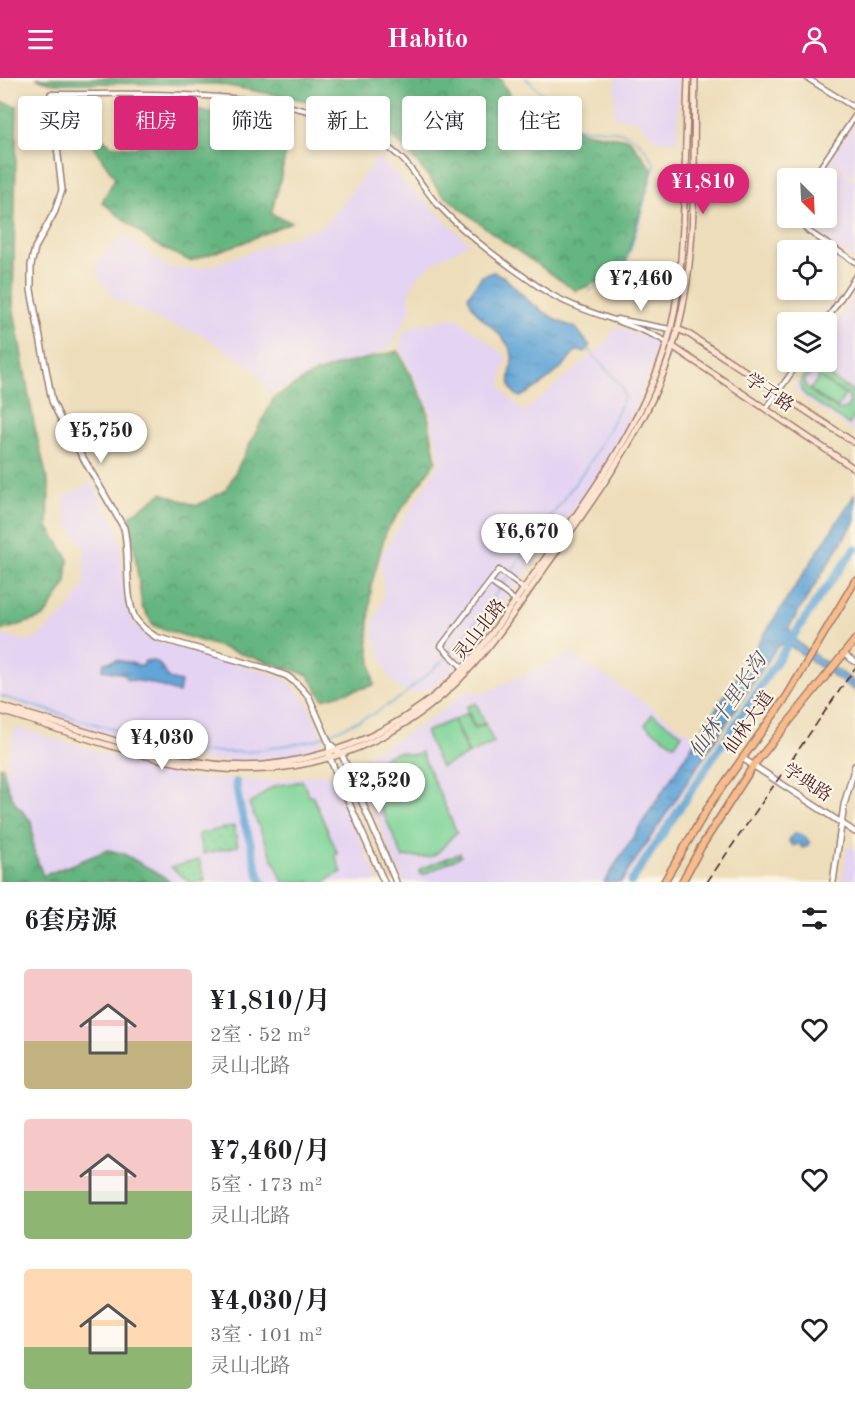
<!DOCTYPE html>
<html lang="zh">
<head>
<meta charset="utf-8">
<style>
	:root { --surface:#fff; --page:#f2f2f2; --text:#202124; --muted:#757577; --accent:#db2777 }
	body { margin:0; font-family:"Old Standard TT","Noto Serif SC",serif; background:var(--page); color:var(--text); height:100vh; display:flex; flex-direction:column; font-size:22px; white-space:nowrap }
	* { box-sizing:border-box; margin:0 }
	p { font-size:20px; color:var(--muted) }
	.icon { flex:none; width:33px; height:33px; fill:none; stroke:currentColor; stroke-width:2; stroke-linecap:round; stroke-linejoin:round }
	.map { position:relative; height:804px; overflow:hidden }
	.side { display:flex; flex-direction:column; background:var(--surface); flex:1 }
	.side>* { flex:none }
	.banner { position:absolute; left:18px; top:18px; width:819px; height:54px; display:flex; gap:12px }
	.needle { width:39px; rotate:156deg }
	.controls { position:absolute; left:777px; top:90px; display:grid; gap:12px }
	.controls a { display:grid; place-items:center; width:60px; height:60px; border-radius:6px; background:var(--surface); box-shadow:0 3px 9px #0003; font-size:30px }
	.price { position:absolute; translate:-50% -51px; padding:0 14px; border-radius:21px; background:#fff; color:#222; font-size:20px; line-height:39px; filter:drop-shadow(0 2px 3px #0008) }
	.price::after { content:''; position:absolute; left:50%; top:36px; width:18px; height:14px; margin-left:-9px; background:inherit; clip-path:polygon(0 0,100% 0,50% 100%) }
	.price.selected { background:var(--accent); color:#fff }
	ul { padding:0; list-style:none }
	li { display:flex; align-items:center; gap:18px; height:150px; padding:0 24px }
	li span { display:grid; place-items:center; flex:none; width:168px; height:120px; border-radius:6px; color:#555 }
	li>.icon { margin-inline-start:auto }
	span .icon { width:72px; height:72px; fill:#fffc; stroke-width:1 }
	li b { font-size:26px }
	h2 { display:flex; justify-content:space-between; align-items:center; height:72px; padding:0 24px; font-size:26px }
	.tag { padding:0 21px; border-radius:6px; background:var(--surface); box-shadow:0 3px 9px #0003; font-size:21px; line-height:54px }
	.tag.selected { background:var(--accent); color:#fff }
	header { display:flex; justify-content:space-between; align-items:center; height:78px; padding:0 24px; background:var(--accent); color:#fff; font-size:27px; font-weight:700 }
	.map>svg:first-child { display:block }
	.built { fill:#e4d3f2 }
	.grass { fill:url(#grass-dots); stroke:#637962; stroke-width:1.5 }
	.forest { fill:url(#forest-crowns); stroke:#586a56; stroke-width:1.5 }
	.garden { fill:#7cd398; stroke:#637962; stroke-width:1.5; fill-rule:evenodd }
	.water { fill:url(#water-ripples); stroke:#566281; stroke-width:1.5 }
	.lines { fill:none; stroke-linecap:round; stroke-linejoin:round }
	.stream { stroke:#62a5d7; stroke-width:1.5 }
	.river { stroke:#62a5d7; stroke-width:8 }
	.minor-casing { stroke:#9c7e72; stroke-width:7 }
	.tertiary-casing { stroke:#9c7e72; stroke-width:8 }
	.secondary-casing { stroke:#9c7e72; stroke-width:8 }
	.primary-casing { stroke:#9c7e72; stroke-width:9 }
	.minor { stroke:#fff; stroke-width:4 }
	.tertiary { stroke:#fff; stroke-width:5 }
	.secondary { stroke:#fde4d1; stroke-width:5 }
	.primary { stroke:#fabb8b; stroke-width:6 }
	.rail { stroke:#4a1f2b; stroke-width:1.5; stroke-dasharray:9 4.5; stroke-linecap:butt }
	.labels { text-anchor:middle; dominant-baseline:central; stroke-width:4.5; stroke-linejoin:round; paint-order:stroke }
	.street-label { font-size:18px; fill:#4a1f2b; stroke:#fcf5e5 }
	.water-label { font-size:20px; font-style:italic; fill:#545570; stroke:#fcf5e5 }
</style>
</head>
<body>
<header><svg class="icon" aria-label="menu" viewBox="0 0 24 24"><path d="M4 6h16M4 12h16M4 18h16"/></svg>Habito<svg class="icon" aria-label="person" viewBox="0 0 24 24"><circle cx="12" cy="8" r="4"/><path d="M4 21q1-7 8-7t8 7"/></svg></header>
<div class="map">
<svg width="855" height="804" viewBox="0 0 855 804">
	<defs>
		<pattern id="grass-dots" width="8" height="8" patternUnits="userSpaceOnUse" patternTransform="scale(1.5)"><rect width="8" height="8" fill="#7cd398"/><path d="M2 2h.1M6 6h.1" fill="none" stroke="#6db583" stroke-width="1.8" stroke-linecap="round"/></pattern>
		<pattern id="forest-crowns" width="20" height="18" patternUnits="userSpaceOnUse" patternTransform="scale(1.5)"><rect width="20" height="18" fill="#65b580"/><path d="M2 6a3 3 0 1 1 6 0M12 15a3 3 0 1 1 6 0" fill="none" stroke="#559369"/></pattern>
		<pattern id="water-ripples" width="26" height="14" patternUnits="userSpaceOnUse" patternTransform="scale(1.5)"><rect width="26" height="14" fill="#62a5d7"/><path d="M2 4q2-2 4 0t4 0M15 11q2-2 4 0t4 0" fill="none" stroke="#5386af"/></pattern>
	</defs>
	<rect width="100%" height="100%" fill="#fcf5e5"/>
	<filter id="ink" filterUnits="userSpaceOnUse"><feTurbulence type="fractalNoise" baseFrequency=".0167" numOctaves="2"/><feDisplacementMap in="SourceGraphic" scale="12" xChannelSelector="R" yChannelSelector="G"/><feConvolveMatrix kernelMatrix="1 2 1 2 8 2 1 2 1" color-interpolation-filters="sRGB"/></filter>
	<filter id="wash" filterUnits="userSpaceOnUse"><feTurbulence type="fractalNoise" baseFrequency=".008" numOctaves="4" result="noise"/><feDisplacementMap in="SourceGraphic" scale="24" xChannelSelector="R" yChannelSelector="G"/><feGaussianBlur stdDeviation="1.35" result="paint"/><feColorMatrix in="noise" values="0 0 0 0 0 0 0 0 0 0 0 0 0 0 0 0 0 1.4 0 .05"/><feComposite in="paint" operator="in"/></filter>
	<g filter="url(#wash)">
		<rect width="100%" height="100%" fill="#edddba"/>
		<path class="built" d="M616,0H679L677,63H658L636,42L614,39Z
			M855,45V99L830,82Z
			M378,79L469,165L438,182L420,195L410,211L409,221L411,231L393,265L383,274L314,294L270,317L254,291L246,286L203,257L168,246L116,221L97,197L98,181L125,156L140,170L169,190L202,191L322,148L330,142Z
			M830,84L855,103V182L805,148L800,140H826V100H816L826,85Z
			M855,215V355L798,316L794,311L810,284H826L827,258Z
			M453,240H457L507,279L502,297L501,309L508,319L524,334L605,266L615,249L657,262L659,265L641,317L627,347L611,377L589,410L474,566L452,592L430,611L414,615L400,611L389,599L373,557L374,544L384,520L381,478L440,384L430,332L400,271L402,258L412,248Z
			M91,404L119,452L126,529L135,547L150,561L274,597L288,603L305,620L318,650L322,662L313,676L256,682L209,683L105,656L0,619V557L30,563L39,558L63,537L76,521L84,506L85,470L68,447L63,420Z
			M571,575L708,668L709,673L706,680L625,804H404L354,690V685L411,653L447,630L465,612L484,615Z
			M18,650L186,699L269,703L321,696L327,697L333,702L379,804H170L162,798L116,774L44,803L34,788L30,756L32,743L13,722L7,710L5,698L14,653Z
			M850,768L855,772V804H842L847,770Z"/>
		<path class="grass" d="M234,748L238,768L203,776L198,756Z
			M460,775L461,778L423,797L419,795L420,791Z
			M199,782L205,804H189L171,789Z"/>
		<path class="forest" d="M36,0H500L515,27L544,24L582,54L629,61L652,91L624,193L576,213L496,158L442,116L408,73L377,47L329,27L218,6L52,5Z
			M0,24L17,28L13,228L34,346L49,408L48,449L68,480L66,506L44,539L0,553Z
			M182,31L292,43L280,103L271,136L291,144L242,165L190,183L153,165L102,124L115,100L89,62L92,52L111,67L135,70L157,56Z
			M398,273L426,327L436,383L386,453L371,508L368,561L374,607L323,621L308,597L154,548L142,529L130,438L162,415L196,428L226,412L274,320L311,297L339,287Z
			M0,688L3,689L7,707L15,725L32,744L33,770L43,798L108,772L122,775L161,797L170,804H0Z"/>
		<path class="garden" d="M810,286L855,315V337L849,347L805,317C795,305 803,296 810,286ZM815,296L848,318L850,324L847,330L838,332C830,327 784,302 815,296Z
			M819,299L845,317L837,330L810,312Z
			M476,625L485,645L475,649L466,629Z
			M467,635L474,651L485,646L494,665L469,676L454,642Z
			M652,636L682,656L675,667L645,647Z
			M453,642L468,677L441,689L425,654Z
			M399,674L413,677L421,674L457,755C446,761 444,773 432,778C421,782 412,776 403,780L367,698L373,695C377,683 386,676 399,674Z
			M302,702L309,718L312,717L338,776L335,778L342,794L331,799L327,804H283L249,726C259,721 264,713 273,709C283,705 292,707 302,702Z"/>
		<path class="water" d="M493,194L504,199L531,225L558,243L576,250L590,268L585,274L576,273C561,292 542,308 520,319C499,308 517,289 511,273C502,251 474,241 468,218L482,198Z
			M855,416V443L789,549L792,559L805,570L855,604V613L787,566H782L777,569L621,804H604Z
			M117,582L143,588L145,583C159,580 163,591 169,601L181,604L179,615L151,605L126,601L125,596L102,592L104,585Z
			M794,756C801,755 806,758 809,764L808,768L803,770L801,769V765L793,768L789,764L790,760Z"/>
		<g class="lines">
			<path class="stream" d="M526,0L577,50C616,53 635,48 655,87L630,174L620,192L588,214
				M0,618L133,657L183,670
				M200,674H248L315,662L373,636L401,619L445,581L473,547L591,383L619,332L624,319L622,309L588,271"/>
			<path class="river" d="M236,704C238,725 244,744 250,763C255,777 255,791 262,804
				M631,804L816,524L855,471"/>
		</g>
	</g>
	<g filter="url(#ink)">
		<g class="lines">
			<g class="minor-casing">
				<path id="minor" d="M807,0L855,30
					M51,16C153,17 321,5 401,80C416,94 425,114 440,129C469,160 507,187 542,211C580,236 628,242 667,264
					M813,100L855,38
					M798,140L808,153L855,184
					M617,241L670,251
					M825,244L855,199
					M766,331L799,284
					M490,504L517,524
					M845,577L855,584
					M463,590L441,568L499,492L525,512"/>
			</g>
			<g class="tertiary-casing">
				<path id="tertiary" d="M51,16L62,112L55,133L35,170L31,187V212L52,323L61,342L124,450C130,475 124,518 135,540C140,548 148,554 156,559L268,591L287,598L296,605L309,619L329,665L330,680L339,702L384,804
					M329,665L342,677L396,804
					M742,680L855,754
					M833,804L844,727L855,688"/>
			</g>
			<g class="secondary-casing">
				<path id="secondary" d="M677,251L687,255L855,365
					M672,268L855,391
					M0,628C33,638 66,648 100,658C153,675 208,692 264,687C323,681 376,662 424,626C469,593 500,544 532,499C585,425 640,353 667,265C680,221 682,173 684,127C685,85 687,42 688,0
					M0,633C90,659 182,701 278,690C333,684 383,663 427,630C477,592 511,539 546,488C598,415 656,338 678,250C698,172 693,80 695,0"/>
			</g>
			<g class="primary-casing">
				<path id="primary" d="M664,804L712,723L787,618L855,503
					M682,804L701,769L753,688L855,562"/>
			</g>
			<use href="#minor" class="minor"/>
			<use href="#tertiary" class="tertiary"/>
			<use href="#secondary" class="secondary"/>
			<use href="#primary" class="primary"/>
			<path class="rail" d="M707,804L855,590"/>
		</g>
	</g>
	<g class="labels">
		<g class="street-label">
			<text transform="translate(769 315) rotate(34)">学子路</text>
			<text transform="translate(480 552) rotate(-52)">灵山北路</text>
			<text transform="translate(749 645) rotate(-55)">仙林大道</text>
			<text transform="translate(807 705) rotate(33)">学典路</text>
		</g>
		<g class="water-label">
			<text transform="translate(729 628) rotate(-56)">仙林十里长沟</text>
		</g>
	</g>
</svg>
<div class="controls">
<a><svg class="needle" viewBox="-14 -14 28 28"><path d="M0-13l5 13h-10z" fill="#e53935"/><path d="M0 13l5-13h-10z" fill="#757577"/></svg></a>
<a><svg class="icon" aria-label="locate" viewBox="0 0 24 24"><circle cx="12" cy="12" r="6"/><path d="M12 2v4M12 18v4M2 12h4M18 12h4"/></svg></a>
<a><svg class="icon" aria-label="layers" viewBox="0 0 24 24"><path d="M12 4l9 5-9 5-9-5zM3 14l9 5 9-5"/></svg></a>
</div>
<b class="price selected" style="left:703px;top:137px">¥1,810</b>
<b class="price" style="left:641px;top:234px">¥7,460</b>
<b class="price" style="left:101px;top:386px">¥5,750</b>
<b class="price" style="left:527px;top:487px">¥6,670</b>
<b class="price" style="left:162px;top:693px">¥4,030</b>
<b class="price" style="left:379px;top:736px">¥2,520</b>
<div class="banner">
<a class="tag">买房</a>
<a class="tag selected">租房</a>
<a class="tag">筛选</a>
<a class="tag">新上</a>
<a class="tag">公寓</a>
<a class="tag">住宅</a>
</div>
</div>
<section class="side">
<h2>6套房源<svg class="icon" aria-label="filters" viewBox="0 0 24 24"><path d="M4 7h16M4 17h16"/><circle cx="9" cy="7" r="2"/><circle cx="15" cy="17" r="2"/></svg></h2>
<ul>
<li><span style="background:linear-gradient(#f6c9c9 60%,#c2b280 0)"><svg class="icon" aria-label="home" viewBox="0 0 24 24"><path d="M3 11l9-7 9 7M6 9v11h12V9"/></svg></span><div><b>¥1,810/月</b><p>2室 · 52 m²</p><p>灵山北路</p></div><svg class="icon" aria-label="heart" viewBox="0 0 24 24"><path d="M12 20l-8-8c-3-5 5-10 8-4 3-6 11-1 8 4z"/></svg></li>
<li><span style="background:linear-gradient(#f6c9c9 60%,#8fb573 0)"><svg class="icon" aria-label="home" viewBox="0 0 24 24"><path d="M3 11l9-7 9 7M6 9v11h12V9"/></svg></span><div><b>¥7,460/月</b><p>5室 · 173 m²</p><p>灵山北路</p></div><svg class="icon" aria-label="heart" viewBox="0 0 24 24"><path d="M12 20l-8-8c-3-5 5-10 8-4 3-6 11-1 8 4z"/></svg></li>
<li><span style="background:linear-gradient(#ffd9b3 65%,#8fb573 0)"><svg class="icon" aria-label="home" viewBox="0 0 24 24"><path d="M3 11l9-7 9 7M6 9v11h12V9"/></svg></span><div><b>¥4,030/月</b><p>3室 · 101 m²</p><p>灵山北路</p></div><svg class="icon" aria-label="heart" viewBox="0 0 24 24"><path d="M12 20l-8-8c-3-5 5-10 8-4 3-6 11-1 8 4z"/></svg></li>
</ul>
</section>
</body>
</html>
